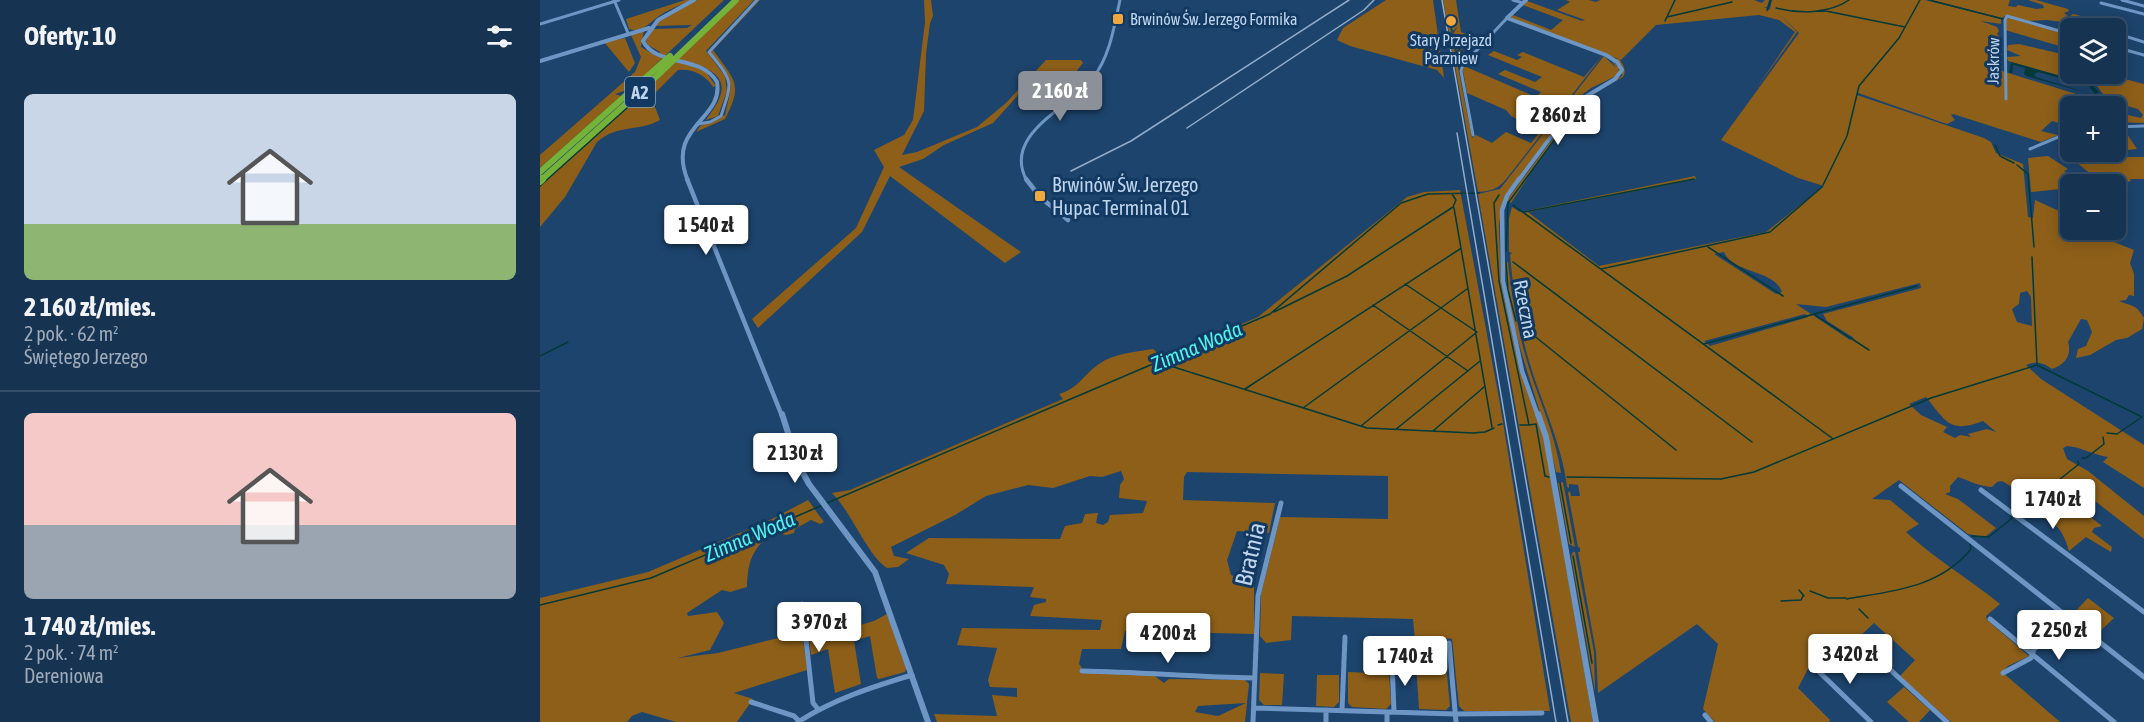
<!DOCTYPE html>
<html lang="pl">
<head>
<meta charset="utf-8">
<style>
	:root { --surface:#163352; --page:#233f5c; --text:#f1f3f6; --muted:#9eaab8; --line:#354e69; --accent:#8c9099 }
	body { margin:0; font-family:"Asap Condensed",sans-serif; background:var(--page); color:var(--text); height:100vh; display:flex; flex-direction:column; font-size:22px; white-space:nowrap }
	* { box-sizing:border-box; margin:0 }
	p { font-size:20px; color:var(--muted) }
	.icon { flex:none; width:33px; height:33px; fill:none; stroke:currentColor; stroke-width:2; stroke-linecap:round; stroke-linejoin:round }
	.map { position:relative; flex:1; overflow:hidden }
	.sheet { display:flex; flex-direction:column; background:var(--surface); width:540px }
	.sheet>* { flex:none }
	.controls { position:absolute; left:1520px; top:18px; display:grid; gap:12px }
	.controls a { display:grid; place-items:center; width:66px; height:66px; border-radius:9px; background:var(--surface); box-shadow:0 3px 15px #0003,0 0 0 2px var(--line); font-size:30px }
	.price { position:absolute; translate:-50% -51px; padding:0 14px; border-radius:6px; background:#fff; color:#222; font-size:20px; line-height:39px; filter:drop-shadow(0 2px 3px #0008) }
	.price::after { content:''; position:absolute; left:50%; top:36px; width:18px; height:14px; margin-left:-9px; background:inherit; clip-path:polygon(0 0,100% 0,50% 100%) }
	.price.selected { background:var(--accent); color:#fff }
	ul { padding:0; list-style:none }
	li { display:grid; align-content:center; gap:12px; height:318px; padding:0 24px }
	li+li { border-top:2px solid var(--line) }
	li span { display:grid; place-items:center; height:186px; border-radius:9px; color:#555 }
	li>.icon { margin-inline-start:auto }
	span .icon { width:108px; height:108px; fill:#fffc; stroke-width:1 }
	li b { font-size:26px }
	h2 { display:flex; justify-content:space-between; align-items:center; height:72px; padding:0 24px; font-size:26px }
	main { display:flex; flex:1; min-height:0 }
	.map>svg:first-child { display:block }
	.green { fill:#8d5f19; fill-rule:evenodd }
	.water { fill:#003a39 }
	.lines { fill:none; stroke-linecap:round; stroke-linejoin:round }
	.stream { stroke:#003a39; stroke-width:1.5 }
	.minor-far2 { stroke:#6d96c4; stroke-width:3 }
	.minor-far1 { stroke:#6d96c4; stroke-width:4.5 }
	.minor { stroke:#6d96c4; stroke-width:5 }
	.tertiary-far2 { stroke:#6d96c4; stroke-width:4 }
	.tertiary-far1 { stroke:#6d96c4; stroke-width:4.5 }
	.tertiary { stroke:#6d96c4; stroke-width:6 }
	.motorway-far1 { stroke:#75b239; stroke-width:6 }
	.motorway { stroke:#75b239; stroke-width:8 }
	.rail { stroke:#92acc9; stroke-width:1.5 }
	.poi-dot { fill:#efa73e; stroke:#123961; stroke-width:2 }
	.labels { text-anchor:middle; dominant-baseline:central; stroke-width:6; stroke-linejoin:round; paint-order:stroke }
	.far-poi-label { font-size:16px; fill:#bfd4ed; stroke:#123961; text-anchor:start }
	.far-street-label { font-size:16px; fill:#bfd4ed; stroke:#123961 }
	.shield { fill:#123961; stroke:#8ba6c3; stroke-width:1.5 }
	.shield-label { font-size:18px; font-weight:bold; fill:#bfd4ed }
	.poi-label { font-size:20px; fill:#bfd4ed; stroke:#123961; text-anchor:start }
	.street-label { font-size:20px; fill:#bfd4ed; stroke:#123961 }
	.water-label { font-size:21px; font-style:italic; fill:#4ff2ed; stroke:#123961 }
	.near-street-label { font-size:24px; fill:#bfd4ed; stroke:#123961 }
</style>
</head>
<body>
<main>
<section class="sheet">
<h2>Oferty: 10<svg class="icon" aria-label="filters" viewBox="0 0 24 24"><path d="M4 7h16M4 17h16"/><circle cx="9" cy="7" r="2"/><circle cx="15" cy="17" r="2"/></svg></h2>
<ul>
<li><span style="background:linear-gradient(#c9d6e8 70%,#8fb573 0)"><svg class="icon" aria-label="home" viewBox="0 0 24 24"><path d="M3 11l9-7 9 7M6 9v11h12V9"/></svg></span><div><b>2 160 zł/mies.</b><p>2 pok. · 62 m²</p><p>Świętego Jerzego</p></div></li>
<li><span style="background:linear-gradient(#f6c9c9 60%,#9aa5b1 0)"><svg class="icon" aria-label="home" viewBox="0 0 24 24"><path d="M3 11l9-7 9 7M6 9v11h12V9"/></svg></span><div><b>1 740 zł/mies.</b><p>2 pok. · 74 m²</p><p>Dereniowa</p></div></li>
</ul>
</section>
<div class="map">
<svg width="1604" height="722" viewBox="0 0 1604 722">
	<rect width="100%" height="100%" fill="#1d446d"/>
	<path class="green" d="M145,0H152C141,5 129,9 119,16C109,23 102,33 89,29L86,19Z
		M157,0H184L90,89L75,94L81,96L0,168V155L95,72L101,57L91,35L104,30L101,47L117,56L120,52L108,45L106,41L113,29L147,28L152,25L114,26L118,21Z
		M199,0H214L166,51L185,76L187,91L178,116L166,120C170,113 176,107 179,99C190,75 165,67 147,61L145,63L166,72L176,86L173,87C166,75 152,68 138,70L111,97L120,120C99,132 77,124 57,142L25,197L0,227V186L113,84Z
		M218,0H220L173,50C194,80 204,83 185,119L156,132L160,126L185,115C193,79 195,81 170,53L172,49Z
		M384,0H391L393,16L390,23L386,54L384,111L362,155L377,152L437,127L466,103L506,60H541L543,63L531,78L496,80L488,84L453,123L404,145L383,159L359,167L481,252L465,263L350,176L322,232L218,328L212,319L316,228L344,167L334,150L364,135L373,120L385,22Z
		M846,0H893L904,78L897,70L810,46L797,40L803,28Z
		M903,0H916L921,32L942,41L935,48L923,43L922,53L924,54L925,61L919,62L913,34L918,26L913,31L911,24L914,20L910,16L912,19L909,22L932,138L936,135L952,143L966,132L991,143L998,134L978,125L981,121L971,116L966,110L927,93L923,71L924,66L996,97L1001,92L958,74L965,70L995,82L1002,77L948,55L954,51L977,60L982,57L977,55L983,52L1044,77L1063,55L967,178C958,189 952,191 938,192Z
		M1026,0H1049L1056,2L1060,0H1214L1222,3L1225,0H1229L1227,7H1224L1228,9L1226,12L1230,9L1232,0H1385L1461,19V24L1441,21L1457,27L1459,31L1457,34L1461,38L1458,44L1461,48L1462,71L1568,104V106H1530V114L1520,111L1530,116V126L1512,121L1501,131L1518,135L1501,142L1413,114L1411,115L1415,120L1407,124L1318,93L1317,95L1444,138L1451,142L1456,153L1483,164L1488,217L1493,218L1495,200L1530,216V230H1558L1570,235L1569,240L1594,250L1590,263L1594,274V296L1589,295L1586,300L1579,301C1592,307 1595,303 1604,318L1602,329L1587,338L1576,340L1550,355L1536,358L1538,349L1546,346L1552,332L1547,320L1541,319L1528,342C1532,355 1525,365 1512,369C1503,362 1496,361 1486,365L1501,379L1604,445V488L1563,462L1568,457C1553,455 1542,447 1527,446L1523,448L1527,459L1548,471L1604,516V539L1546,494L1534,504L1562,526L1554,528L1552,532L1572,547L1571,552L1546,537L1529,551C1519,517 1507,520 1477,511L1473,505L1475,502L1472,495L1480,492L1462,481L1457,482L1452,487C1438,486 1430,481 1418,477L1410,486V492L1405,494L1418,499L1456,528L1445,537L1428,534L1359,480L1332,499L1350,500L1379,524L1366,532C1395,559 1429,579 1460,604L1446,616L1447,620L1489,656L1468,666L1462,672L1520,722H1411L1360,676L1375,660L1334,623L1316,640L1331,655L1314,670L1289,647L1268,662V669L1258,688L1290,720L1289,722H1175L1163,709L1178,644L1157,624L1058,693L1056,652L1038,552H1040V548L1038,547L1028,493L1030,491L1031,496H1040L1038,485L1029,484V488L1027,487C1023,450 1005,410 992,371C980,334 973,290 970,255L972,253L969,252V218L972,207L980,212L1155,176L1156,179L988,212L1059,266L1226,232L1284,186L1258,178L1181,140L1259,33L1238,13L1257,32L1216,89L1255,32L1239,20L1219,15L1116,25L1081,60L970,18L973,15L1011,30L1023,20L983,5L987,1L1042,21L1045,20L1017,10L1030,2ZM1184,252C1193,274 1234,269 1242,292L1236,294L1174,254ZM1380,283L1381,288L1283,314L1287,321L1314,338L1310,340L1256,304L1286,307ZM1487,291L1491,297L1492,326L1477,322L1472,309L1479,304L1480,293ZM1265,314L1268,317L1170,346L1164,341ZM1386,397C1406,421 1409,434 1443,421L1456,432L1447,429L1428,434L1431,437L1420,435L1415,438L1403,432L1407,427L1381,415L1369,404Z
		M1392,0H1470L1468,6L1476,7L1478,5L1496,9L1504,8L1503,5L1488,0H1496L1528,9L1529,11L1524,13L1529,17L1533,14L1557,20L1553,26L1507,20L1489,21L1530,34V49L1465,30V16L1462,18Z
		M85,38L95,63L89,72L64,42Z
		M1479,44L1530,56V74H1575V69L1584,71L1581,78L1604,84V123L1575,122V112L1601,118L1603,115L1598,109L1568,101L1557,86L1468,61L1467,57L1481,56L1467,50L1468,45Z
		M1064,56L1076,68L1071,60L1079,68L1078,75L1051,88L1038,98L966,195L961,210L959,226L961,283L979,367L1004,439L1053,722H1031L938,194L960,189Z
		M1074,59H1079C1083,64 1087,70 1083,77L1048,96L994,168L971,203L967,200L1043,98L1082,76V66Z
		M1575,127L1583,128L1597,149L1575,151Z
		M1565,154L1583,157H1604V179H1590L1591,181L1586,182L1587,184H1563L1530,157Z
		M1508,156L1528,169L1524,171L1542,184H1530V188L1491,192L1488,158Z
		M920,190L960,404L1010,711H924L919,706L912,639L904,638V642L875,641L873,619L752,616L751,640L726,643L720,636L721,594L740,517L848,519V476L647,472L644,477L643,500L735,503L729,533L697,531L687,560L691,575L714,584V634L585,631L581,649H542L539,664L542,668L541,672L612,674L624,683L629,679L705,680L709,684L705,722H397L394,714L457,716L452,695L477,697V688L450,687L448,680L457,648L417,645L422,628L560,630L562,620L490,616L494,605L506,602V599L490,597L494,587L406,584L409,574L404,565L366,553L389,538L520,539L525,526L542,523L545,514L558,513L556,523L563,525L568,522L570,515L603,513L607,501L579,498L580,485L584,479L581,471L562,477L550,476L513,488L488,485L446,496L415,515L351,547L354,556L369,559L358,567L347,568C328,556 312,513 292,493L310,490L523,399L519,394C538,389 544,374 559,364C574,353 596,352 613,349L623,358L718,317L867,197L884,192ZM706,703L678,716L655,712L658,706Z
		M965,262H968C972,301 980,343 993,380C1004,411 1016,440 1021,473L1016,472C1001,401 968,335 965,262Z
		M1023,482L1035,547L1029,544L1018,483Z
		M268,500L284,522L280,524L271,520L255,529L254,533L246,535L234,532C212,548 208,561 207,587L190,592L182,590L147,613L148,616L177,612L184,623L170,650L138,658L178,653L262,632L267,670L194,693L213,699L197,722H136L102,712L92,716L87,722H0V598L108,572L232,519Z
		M1033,552H1035L1054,652L1055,691L1031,556Z
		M1548,598L1574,618L1555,636L1530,617Z
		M347,614L366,668L365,672L339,679L337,678L330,636L314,641L321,684L295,693L288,649L271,655L269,640L334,621Z
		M831,657L848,658L851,704L846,709L812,707L808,703V672L830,673Z
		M876,663L906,664L910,706L906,710L879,709Z
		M720,673L744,674L742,705H724L719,700Z
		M777,675H799V702L794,707L776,706Z
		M1364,687L1390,710L1379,722H1369L1347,702Z"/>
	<path class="water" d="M1471,62L1552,85L1559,92L1555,94L1549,86L1498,72L1494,74L1496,77L1551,94L1486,76L1484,74L1485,68L1473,65L1472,73H1469Z"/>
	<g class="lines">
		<path class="stream" d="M1389,0L1463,19
			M1236,8C1259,14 1289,14 1309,0
			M1227,10L1231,0
			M1281,10L1365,27
			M1127,17L1192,2
			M1125,21L1135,0
			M1455,145L1460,156L1474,163
			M1477,165L1488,174L1494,247
			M1283,185L1307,136L1319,86L1359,38L1380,0
			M0,186L98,98L105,95
			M959,195L954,203L959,281L989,425L996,424L1005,476L1009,477
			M973,205L1292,438
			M914,208L952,427
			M984,212L1154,179
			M1168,247L1243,296
			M966,251L968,203L1042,102
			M1492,257L1497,364
			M966,262L968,290L976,321
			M973,262L1212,442
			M1061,269L1230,232L1282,187
			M833,305L928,371
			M734,312L807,276L913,207L916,200L912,194
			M1275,315L1329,350
			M982,326L1136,450
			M1164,344L1377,286
			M0,356L28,342
			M621,363L827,428L933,433L945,432L954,428
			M705,389L920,249
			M763,408L927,289
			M958,425L962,424
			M980,425H988
			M821,426L937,332L865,284
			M855,430L940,361
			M893,431L944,387
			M1567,433L1577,434L1602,417
			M1542,458H1546L1564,444L1563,437
			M1027,477L1181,479L1214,472L1391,398L1497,365L1602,417
			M1020,483L1031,543
			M1505,491L1539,464L1538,461
			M287,503L730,314L861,203L888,194L939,193
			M1475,512H1479L1500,495
			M1432,536L1449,537L1472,518L1471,516
			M1033,556L1052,663
			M1259,590L1264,596
			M1270,591L1288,598H1306
			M1307,599C1353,591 1399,588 1431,549L1430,543
			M1241,601L1261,600L1263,596
			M0,605L111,578L283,505
			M1319,609L1328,618"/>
		<path class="minor-far2" d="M74,0L88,33
			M973,0L983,3
			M1582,0L1604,6
			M1561,3L1604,14
			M1538,22L1560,28
			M0,24L79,0
			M1575,33L1604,42
			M1575,47L1604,55
			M1466,99L1465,20L1467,16L1530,34
			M158,124L170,122L181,116C193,80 193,82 169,52L217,0
			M1575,127L1604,126
			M933,135L921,71L923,65L967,18
			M1490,149L1530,132
			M487,181C461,134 530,108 553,78C570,56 574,27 580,0"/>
		<path class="minor-far1" d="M486,179L500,197L528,220"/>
		<path class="minor" d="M1361,486L1604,677
			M1441,490L1604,612
			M262,604L273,703L278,709
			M1450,619L1574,722
			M1318,640L1407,722
			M909,643L916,722
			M852,662L854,712
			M1272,665L1331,722
			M542,671C600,672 656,677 714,678
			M1463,673L1491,658L1494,649L1531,620
			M211,702L254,716L259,721
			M714,708L915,714L1002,713
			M786,710V722
			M802,710L805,637
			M847,712V722
			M1165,715L1171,722
			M258,722C294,699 332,687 372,675
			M713,722L718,596L741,503"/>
		<path class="tertiary-far2" d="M0,61L109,28
			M148,181C125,126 184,120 177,82C162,55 116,67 103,41L118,20L154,0
			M978,181L1037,102L1075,79L1082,70L1077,62L1066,55L967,18L986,0"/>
		<path class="tertiary-far1" d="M147,179L242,416
			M979,179L967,196L962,210L963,281L982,371L998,416"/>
		<path class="tertiary" d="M242,414L258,464L269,484L335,572L388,722
			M998,414L1006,437L1056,722"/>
		<path class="motorway-far1" d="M0,172L130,56
			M0,181L117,76L196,0"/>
		<path class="motorway" d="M0,181L2,179"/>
		<path class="rail" d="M902,0L1028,722
			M647,128L824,10L834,0
			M917,133L1016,722
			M531,171L591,141L809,0"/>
	</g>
	<g class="poi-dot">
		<rect x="572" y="13" width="12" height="12" rx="3"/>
		<circle cx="911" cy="21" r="6"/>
		<rect x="494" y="190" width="12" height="12" rx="3"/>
	</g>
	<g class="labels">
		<g class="far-poi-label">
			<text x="590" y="19">Brwinów Św. Jerzego Formika</text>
			<text x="911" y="40" text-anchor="middle">Stary Przejazd<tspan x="911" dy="18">Parzniew</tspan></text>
		</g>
		<g class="far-street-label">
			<text transform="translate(1453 61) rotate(-89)">Jaskrów</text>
		</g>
		<rect class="shield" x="85" y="77" width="30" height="30" rx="4.5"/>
		<g class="shield-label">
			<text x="100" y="92">A2</text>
		</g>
		<g class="poi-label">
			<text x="512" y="184">Brwinów Św. Jerzego<tspan x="512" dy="23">Hupac Terminal 01</tspan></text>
		</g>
		<g class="street-label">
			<text transform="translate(986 309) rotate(79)">Rzeczna</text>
		</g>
		<g class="water-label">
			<text transform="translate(656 346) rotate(-23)">Zimna Woda</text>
			<text transform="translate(209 536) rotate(-23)">Zimna Woda</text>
		</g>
		<g class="near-street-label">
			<text transform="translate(710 554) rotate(-77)">Bratnia</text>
		</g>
	</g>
</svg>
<div class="controls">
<a><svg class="icon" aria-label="layers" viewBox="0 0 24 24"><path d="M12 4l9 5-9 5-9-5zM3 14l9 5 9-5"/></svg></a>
<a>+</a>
<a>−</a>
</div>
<b class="price selected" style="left:520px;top:122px">2 160 zł</b>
<b class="price" style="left:1018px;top:146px">2 860 zł</b>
<b class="price" style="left:166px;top:256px">1 540 zł</b>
<b class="price" style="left:255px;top:484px">2 130 zł</b>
<b class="price" style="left:1513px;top:530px">1 740 zł</b>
<b class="price" style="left:279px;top:653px">3 970 zł</b>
<b class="price" style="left:1519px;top:661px">2 250 zł</b>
<b class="price" style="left:628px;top:664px">4 200 zł</b>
<b class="price" style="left:1310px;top:685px">3 420 zł</b>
<b class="price" style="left:865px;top:687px">1 740 zł</b>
</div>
</main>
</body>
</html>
